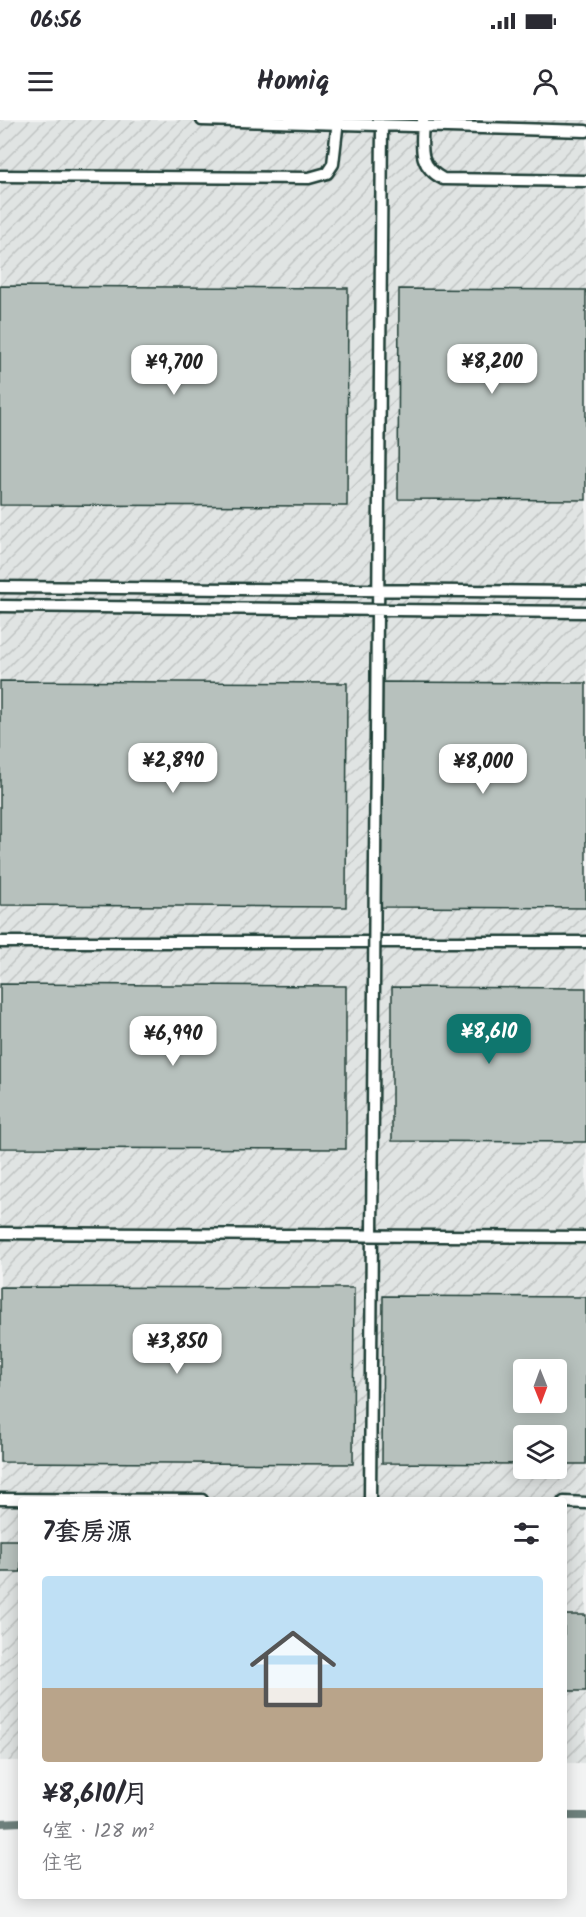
<!DOCTYPE html>
<html lang="zh">
<head>
<meta charset="utf-8">
<style>
	:root { --surface:#fff; --page:#f7f7f7; --text:#2b2b33; --muted:#7c7c81; --accent:#0f766e }
	body { margin:0; font-family:Kalam,"LXGW WenKai TC",sans-serif; background:var(--page); color:var(--text); height:100vh; display:flex; flex-direction:column; font-size:22px; white-space:nowrap }
	* { box-sizing:border-box; margin:0 }
	p { font-size:20px; color:var(--muted) }
	.icon { flex:none; width:33px; height:33px; fill:none; stroke:currentColor; stroke-width:2; stroke-linecap:round; stroke-linejoin:round }
	.map { position:relative; flex:1; overflow:hidden }
	.panel { position:absolute; left:18px; top:1377px; width:549px; height:402px; display:flex; flex-direction:column; background:var(--surface); border-radius:6px; box-shadow:0 3px 15px #0003 }
	.panel>* { flex:none }
	.needle { width:39px; rotate:179deg }
	.tools { position:absolute; left:513px; top:1239px; display:grid; gap:12px }
	.tools a { display:grid; place-items:center; width:54px; height:54px; border-radius:6px; background:var(--surface); box-shadow:0 3px 15px #0003; font-size:30px }
	.price { position:absolute; translate:-50% -51px; padding:0 14px; border-radius:12px; background:#fff; color:#222; font-size:20px; line-height:39px; filter:drop-shadow(0 2px 3px #0008) }
	.price::after { content:''; position:absolute; left:50%; top:36px; width:18px; height:14px; margin-left:-9px; background:inherit; clip-path:polygon(0 0,100% 0,50% 100%) }
	.price.current { background:var(--accent); color:#fff }
	ul { padding:0; list-style:none }
	li { display:grid; align-content:center; gap:12px; height:318px; padding:0 24px }
	li span { display:grid; place-items:center; height:186px; border-radius:6px; color:#555 }
	li>.icon { margin-inline-start:auto }
	span .icon { width:108px; height:108px; fill:#fffc; stroke-width:1 }
	li b { font-size:26px }
	h2 { display:flex; justify-content:space-between; align-items:center; height:72px; padding:0 24px; font-size:26px }
	.status { display:flex; justify-content:space-between; align-items:center; height:42px; padding:0 30px; background:var(--surface); direction:ltr }
	.status svg { height:16px; fill:currentColor }
	header { display:flex; justify-content:space-between; align-items:center; height:78px; padding:0 24px; background:var(--surface); font-size:27px; font-weight:800 }
	.map>svg:first-child { display:block }
	.industrial { fill:url(#industrial-furrows); fill-rule:evenodd }
	.lines { fill:none; stroke-linecap:round; stroke-linejoin:round }
	.stream { stroke:#6d807b; stroke-width:8 }
	.building { fill:#b7c1bd; stroke:#1f3d34; stroke-width:1.5; fill-rule:evenodd }
	.lane-casing { stroke:#1f3d34; stroke-width:15 }
	.lane { stroke:#fff; stroke-width:10 }
	.lane-bridge-casing { stroke:#1f3d34; stroke-width:15; stroke-linecap:butt }
	.lane-bridge { stroke:#fff; stroke-width:10 }
</style>
</head>
<body>
<div class="status"><b>06:56</b><svg viewBox="0 0 49 12"><path d="M0 12V9h3v3zM5 12V6h3v6zM10 12V3h3v9zM15 12V0h3v12zM26 1h20v11H26zM47 4h2v5h-2z"/></svg></div>
<header><svg class="icon" aria-label="menu" viewBox="0 0 24 24"><path d="M4 6h16M4 12h16M4 18h16"/></svg>Homiq<svg class="icon" aria-label="person" viewBox="0 0 24 24"><circle cx="12" cy="8" r="4"/><path d="M4 21q1-7 8-7t8 7"/></svg></header>
<div class="map">
<svg width="586" height="1797" viewBox="0 0 586 1797">
	<defs>
		<pattern id="industrial-furrows" width="10" height="10" patternUnits="userSpaceOnUse" patternTransform="scale(1.5)"><rect width="10" height="10" fill="#e0e4e3"/><path d="M-1 1l2-2M0 10L10 0M9 11l2-2" fill="none" stroke="#c0c4c3"/></pattern>
	</defs>
	<rect width="100%" height="100%" fill="#f2f3f3"/>
	<filter id="ink" filterUnits="userSpaceOnUse"><feTurbulence type="fractalNoise" baseFrequency=".0167" numOctaves="2"/><feDisplacementMap in="SourceGraphic" scale="12" xChannelSelector="R" yChannelSelector="G"/><feConvolveMatrix kernelMatrix="1 2 1 2 8 2 1 2 1" color-interpolation-filters="sRGB"/></filter>
	<g filter="url(#ink)">
		<path class="industrial" d="M0,0H586V1643H564V1380H21V1641H0ZM524,1250H556V1282H524ZM524,1316H556V1348H524Z"/>
		<g class="lines">
			<path class="stream" d="M564,1696H586
				M0,1703L21,1702"/>
		</g>
		<path class="building" d="M0,166L348,168L347,386L0,385Z
			M399,169L586,170V380L398,379Z
			M0,561L347,563L346,787L0,785Z
			M381,562L586,563V788L380,787Z
			M0,864L346,866V1029L0,1028Z
			M392,867L586,868V1022L392,1021Z
			M0,1167L354,1168L353,1344L0,1342Z
			M383,1176L586,1177V1344H556V1316H524V1344L382,1343ZM524,1250H556V1282H524Z
			M0,1420H21V1452H0Z
			M564,1495H586V1571H564Z"/>
		<g class="lines">
			<g class="lane-casing">
				<path id="lane" d="M202,0L586,11
					M423,0C422,27 417,45 443,59L586,61
					M0,56L309,58L327,53L333,44L338,0
					M0,467L586,472
					M378,498L382,5
					M0,822H586
					M0,1379L202,1380
					M370,1380L372,1107
					M564,1382L586,1383"/>
			</g>
			<use href="#lane" class="lane"/>
			<g class="lane-bridge-casing">
				<path id="lane-bridge" d="M0,486L586,492
					M0,1113L586,1117
					M372,1115L377,490"/>
			</g>
			<use href="#lane-bridge" class="lane-bridge"/>
		</g>
	</g>
</svg>
<div class="tools">
<a><svg class="needle" viewBox="-14 -14 28 28"><path d="M0-13l5 13h-10z" fill="#e53935"/><path d="M0 13l5-13h-10z" fill="#7c7c81"/></svg></a>
<a><svg class="icon" aria-label="layers" viewBox="0 0 24 24"><path d="M12 4l9 5-9 5-9-5zM3 14l9 5 9-5"/></svg></a>
</div>
<b class="price" style="left:492px;top:275px">¥8,200</b>
<b class="price" style="left:174px;top:276px">¥9,700</b>
<b class="price" style="left:173px;top:674px">¥2,890</b>
<b class="price" style="left:483px;top:675px">¥8,000</b>
<b class="price current" style="left:489px;top:945px">¥8,610</b>
<b class="price" style="left:173px;top:947px">¥6,990</b>
<b class="price" style="left:177px;top:1255px">¥3,850</b>
<section class="panel">
<h2>7套房源<svg class="icon" aria-label="filters" viewBox="0 0 24 24"><path d="M4 7h16M4 17h16"/><circle cx="9" cy="7" r="2"/><circle cx="15" cy="17" r="2"/></svg></h2>
<ul>
<li><span style="background:linear-gradient(#bfe0f5 60%,#b9a48a 0)"><svg class="icon" aria-label="home" viewBox="0 0 24 24"><path d="M3 11l9-7 9 7M6 9v11h12V9"/></svg></span><div><b>¥8,610/月</b><p>4室 · 128 m²</p><p>住宅</p></div></li>
</ul>
</section>
</div>
</body>
</html>
